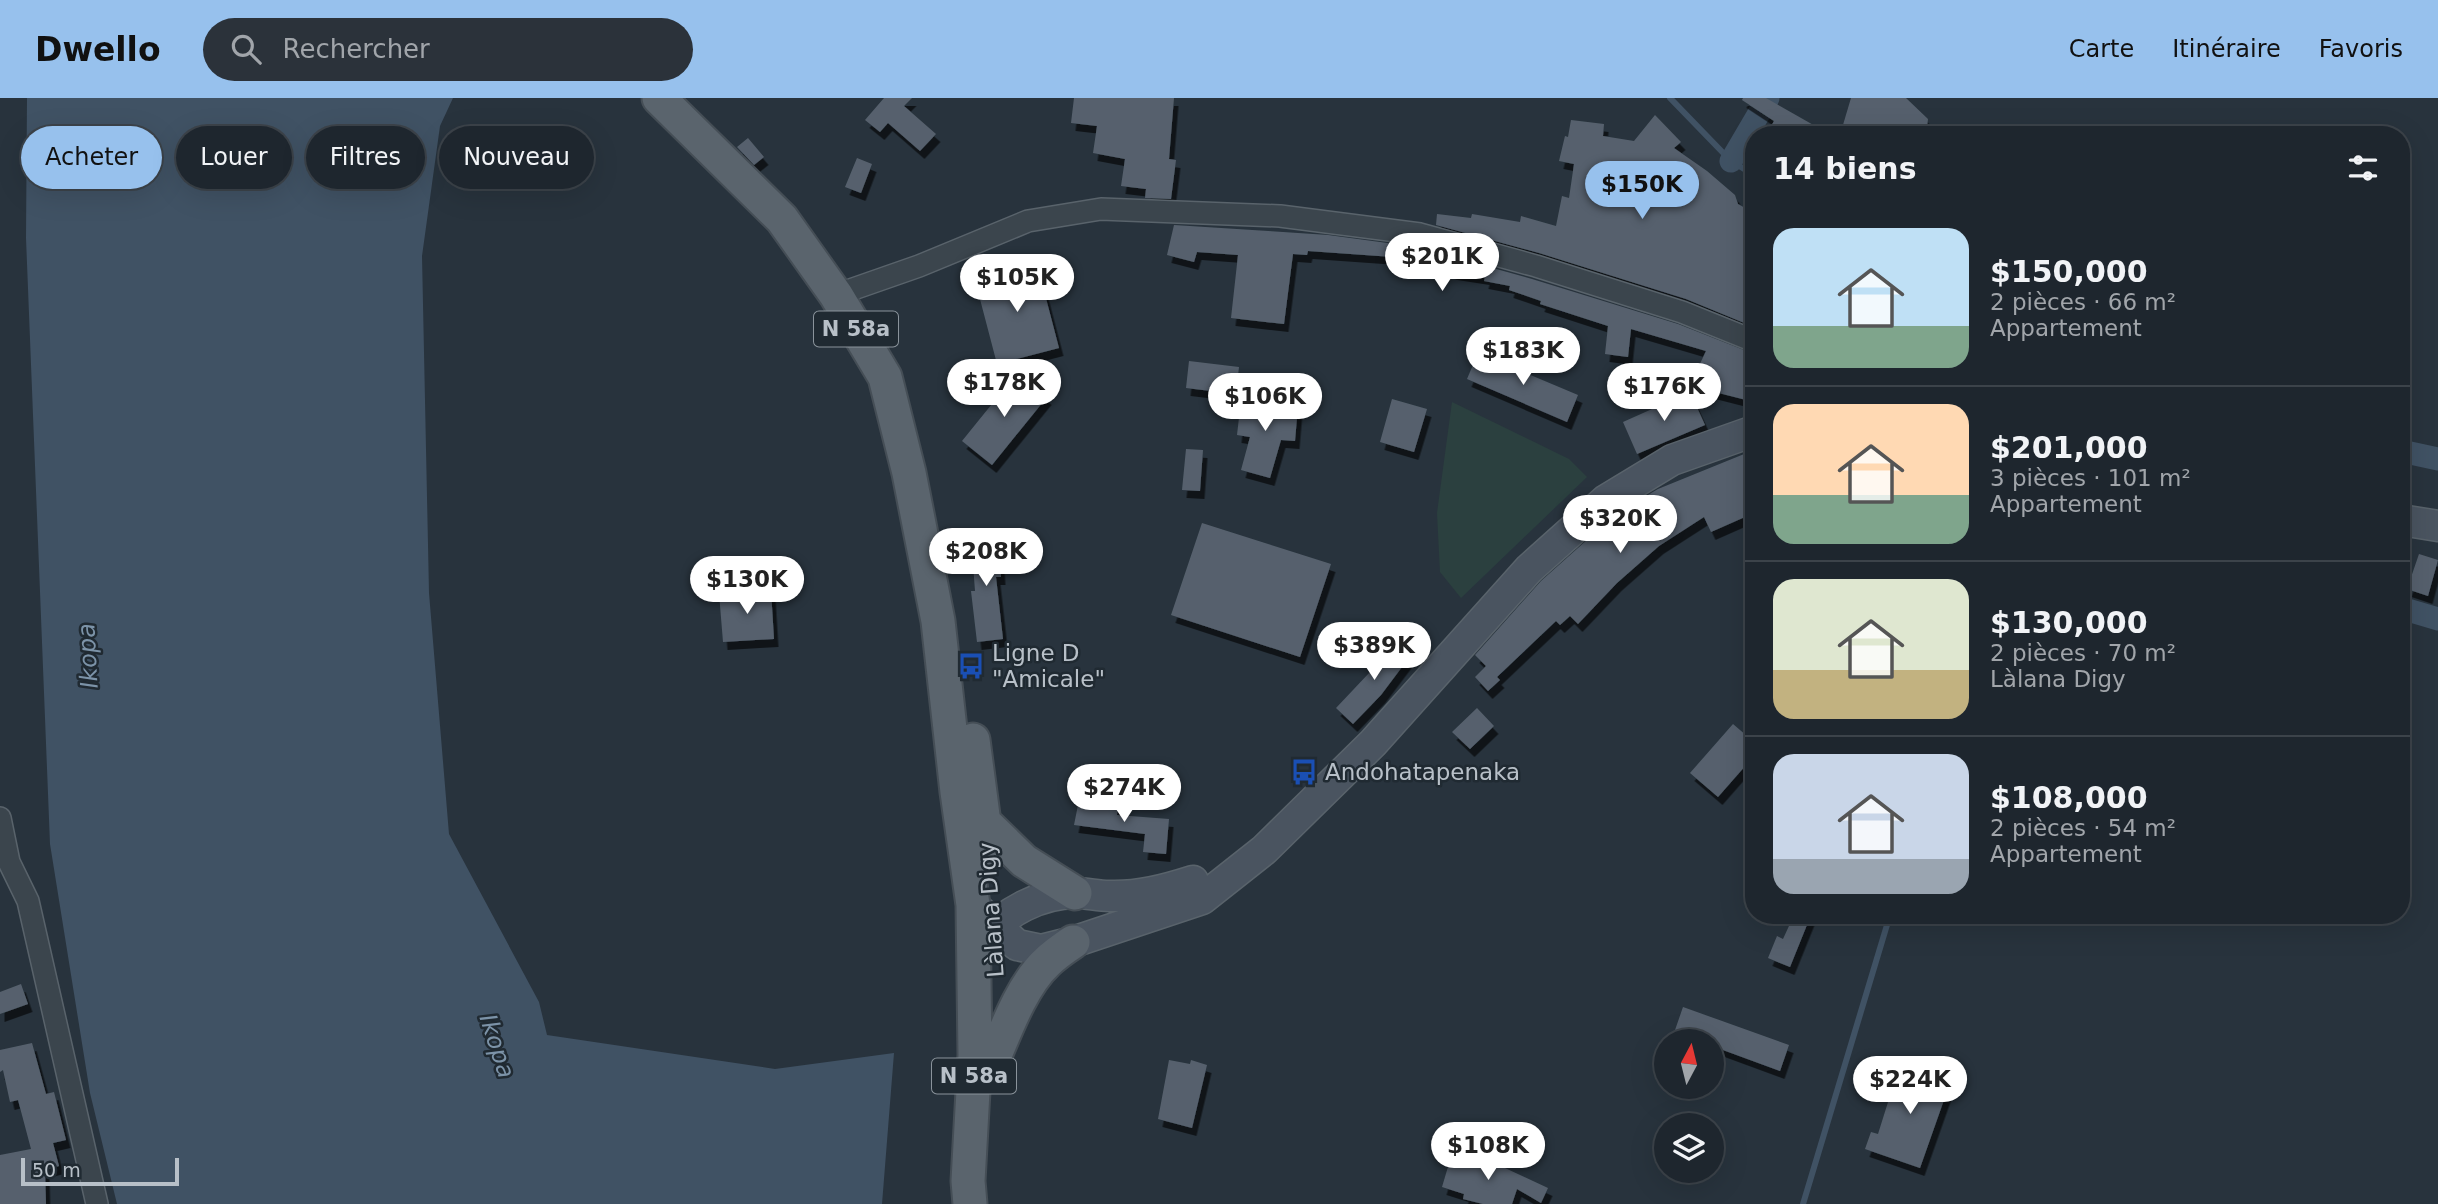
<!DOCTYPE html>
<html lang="fr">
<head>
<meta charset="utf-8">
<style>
	:root { --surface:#1e262e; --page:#2b323a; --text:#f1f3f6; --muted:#a1a5aa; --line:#3c434a; --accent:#97c1ed }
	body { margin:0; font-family:"DejaVu Sans",sans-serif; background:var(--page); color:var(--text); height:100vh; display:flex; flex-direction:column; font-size:26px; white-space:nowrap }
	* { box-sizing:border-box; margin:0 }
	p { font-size:23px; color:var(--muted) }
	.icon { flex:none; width:38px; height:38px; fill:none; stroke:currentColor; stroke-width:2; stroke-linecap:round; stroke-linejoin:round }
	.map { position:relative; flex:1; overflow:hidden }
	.panel { position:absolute; left:1745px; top:28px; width:665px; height:798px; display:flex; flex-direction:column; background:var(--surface); border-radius:28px; box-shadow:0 7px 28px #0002,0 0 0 2px var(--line) }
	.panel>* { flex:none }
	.banner { position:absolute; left:21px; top:28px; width:665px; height:63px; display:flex; gap:14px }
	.needle { width:46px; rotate:7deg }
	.controls { position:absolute; left:1654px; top:931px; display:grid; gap:14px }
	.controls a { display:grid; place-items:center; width:70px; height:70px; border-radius:50%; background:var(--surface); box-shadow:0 7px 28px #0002,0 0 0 2px var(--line); font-size:35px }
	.scale { position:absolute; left:21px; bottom:18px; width:158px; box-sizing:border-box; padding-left:7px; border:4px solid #b8c0c8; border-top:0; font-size:19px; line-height:24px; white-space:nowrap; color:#b8c0c8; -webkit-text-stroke:5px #202a32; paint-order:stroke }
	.price { position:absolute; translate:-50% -60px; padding:0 16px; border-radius:24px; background:#fff; color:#222; font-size:23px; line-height:46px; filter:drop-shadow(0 2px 4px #0008) }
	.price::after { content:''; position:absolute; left:50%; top:42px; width:21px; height:16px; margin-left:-10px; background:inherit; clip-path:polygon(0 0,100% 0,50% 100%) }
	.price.active { background:var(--accent); color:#111 }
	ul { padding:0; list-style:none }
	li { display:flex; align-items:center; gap:21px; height:175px; padding:0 28px }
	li+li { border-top:2px solid var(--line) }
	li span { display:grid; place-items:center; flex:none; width:196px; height:140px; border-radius:21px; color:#555 }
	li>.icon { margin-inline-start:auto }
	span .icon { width:84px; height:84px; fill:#fffc; stroke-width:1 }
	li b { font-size:30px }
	h2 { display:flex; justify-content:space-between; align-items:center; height:84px; padding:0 28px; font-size:30px }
	.pill { padding:0 24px; border-radius:32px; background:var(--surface); box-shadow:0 7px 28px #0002,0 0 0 2px var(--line); font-size:24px; line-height:63px }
	.pill.active { background:var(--accent); color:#111 }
	header { display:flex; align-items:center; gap:42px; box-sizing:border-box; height:98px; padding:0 35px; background:var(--accent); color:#111 }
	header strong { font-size:33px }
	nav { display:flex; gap:38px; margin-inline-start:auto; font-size:24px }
	.search { width:490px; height:63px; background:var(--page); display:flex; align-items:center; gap:18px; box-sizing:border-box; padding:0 24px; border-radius:38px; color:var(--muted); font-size:26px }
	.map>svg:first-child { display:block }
	.green { fill:#2b403f }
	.water { fill:#405264 }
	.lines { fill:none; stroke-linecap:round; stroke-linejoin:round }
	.stream { stroke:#405264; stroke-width:6 }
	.canal { stroke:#405264; stroke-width:23 }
	.building { fill:#56616d; filter:url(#shadow) }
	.street-casing { stroke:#59636b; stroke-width:24 }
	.secondary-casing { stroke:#59636b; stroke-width:33 }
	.primary-casing { stroke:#454e56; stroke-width:37 }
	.street { stroke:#3b454d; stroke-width:21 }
	.secondary { stroke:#4a5460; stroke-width:30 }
	.primary { stroke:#5a646d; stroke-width:33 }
	.labels { text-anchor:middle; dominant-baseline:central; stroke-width:5; stroke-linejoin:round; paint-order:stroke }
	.shield { fill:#202a32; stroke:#8a939b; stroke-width:2 }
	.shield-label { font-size:21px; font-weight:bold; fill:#b8c0c8 }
	.poi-label { font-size:23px; fill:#b8c0c8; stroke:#202a32; text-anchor:start }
	.street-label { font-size:23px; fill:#b8c0c8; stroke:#202a32 }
	.water-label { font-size:24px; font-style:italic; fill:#7c93a8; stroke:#202a32 }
</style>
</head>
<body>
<header>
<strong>Dwello</strong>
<div class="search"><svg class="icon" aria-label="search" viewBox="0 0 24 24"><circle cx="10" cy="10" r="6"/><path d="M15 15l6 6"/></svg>Rechercher</div>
<nav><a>Carte</a><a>Itinéraire</a><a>Favoris</a></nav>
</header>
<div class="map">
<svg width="2438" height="1106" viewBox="0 0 2438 1106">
	<defs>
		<filter id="shadow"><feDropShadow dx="4.5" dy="8" stdDeviation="0" flood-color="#0009"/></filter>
	</defs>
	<rect width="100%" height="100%" fill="#28333d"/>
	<path class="green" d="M1452,304L1569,361L1587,379L1461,500L1440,474L1437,415Z"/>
	<path class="water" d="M27,0H453L440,28L422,158L429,495L449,736L539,904L547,937L775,971L894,955L882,1106H117L90,995L50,746L26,140Z"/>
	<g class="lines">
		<path class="stream" d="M1670,0L1731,63L1754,77
			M1803,1106L1890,817"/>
		<path class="canal" d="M1731,63L1768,0
			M2401,353L2438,361
			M2401,510L2438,521"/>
	</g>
	<path class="building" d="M884,0H912L904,8L936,36L920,53L888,25L880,34L865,22Z
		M1074,0H1174L1169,61L1176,62L1171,101L1145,100L1146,91L1121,88L1125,61L1093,55L1097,28L1071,25Z
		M1743,0H1766L1831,37H1781L1770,30L1774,23L1742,2Z
		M1851,0H1906L1928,21L1926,37H1840Z
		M1655,17L1681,44L1674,50L1707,73L1735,97L1738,106L1754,115V229L1686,201L1539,155L1436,127L1437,116L1471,120L1472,116L1520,124L1521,118L1556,128L1562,98L1569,100L1574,66L1559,63L1565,38L1568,39L1571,22L1604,26L1603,38L1634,43Z
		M748,40L764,59L754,67L737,49Z
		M857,60L872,66L861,95L845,89Z
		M1174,127L1328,137L1417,149L1532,181L1678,226L1754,256V304L1699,290L1718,281L1697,272L1706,253L1631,231L1628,259L1605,256L1608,228L1540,206L1541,203L1509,192L1510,188L1484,183L1485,179L1453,174L1407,160L1308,153L1307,157L1293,156L1284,226L1231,220L1238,157L1197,154L1194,164L1167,157Z
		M1037,166L1059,250L997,266L975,182Z
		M1478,255L1578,297L1567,324L1467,281Z
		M1189,263L1239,269L1236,296L1186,290Z
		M1017,275L1047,299L992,367L962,343Z
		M1690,294L1705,327L1637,356L1623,324Z
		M1392,301L1427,311L1414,354L1380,344Z
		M1241,302L1298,308L1295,343L1281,342L1270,380L1241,372L1250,339L1237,337Z
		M1186,351L1203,352L1200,393L1182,392Z
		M1754,352V415L1711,434L1704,419L1659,448L1617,485L1578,526L1570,518L1560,527L1556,523L1497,579L1500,582L1488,593L1475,579L1486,568L1475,557L1541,483L1616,416L1658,391Z
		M1202,425L1331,466L1300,559L1171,517Z
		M998,436L1001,479H996L1003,541L977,544L971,493H975L971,438Z
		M2419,456L2438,462L2428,498L2407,491Z
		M771,492L774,541L723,544L719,495Z
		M1393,542L1411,557L1381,597L1353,626L1336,610L1370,574L1368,572Z
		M1477,610L1494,628L1470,651L1452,634Z
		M1733,626L1754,644V658L1718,699L1690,675Z
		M1079,702L1118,707L1117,717L1169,721L1166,756L1143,754L1145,736L1074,727Z
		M1794,817H1811L1790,869L1768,860L1777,838L1783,841Z
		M21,886L28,906L0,916V894Z
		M1683,909L1789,947L1780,973L1712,948V943H1698L1674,935Z
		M32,945L46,996L54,994L66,1042L53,1045L59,1068L45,1072L46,1106H0V1057L31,1051L18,1002L10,1004L3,972L0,974V952Z
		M1169,962L1190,966L1191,962L1207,967L1192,1030L1158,1021Z
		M1900,966L1951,982L1920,1070L1865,1051L1871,1034L1878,1036Z
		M1453,1052L1489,1070L1492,1064L1548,1090L1541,1105L1517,1091L1512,1106H1483L1463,1101L1464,1096L1442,1089Z"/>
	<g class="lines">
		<g class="street-casing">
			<path id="street" d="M836,197L919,168L1028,123L1101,111L1280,118L1420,136L1536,168L1682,214L1754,243
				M0,720L9,764L28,803L97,1106"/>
		</g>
		<g class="secondary-casing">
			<path id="secondary" d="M2401,422L2438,428
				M973,807L1017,847L1041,852L1073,844L1202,801L1264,752L1373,645L1529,471L1606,402L1672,362L1754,333
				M982,841C1005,814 1040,795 1076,795C1087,795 1098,798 1109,798C1138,799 1165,792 1193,783"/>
		</g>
		<g class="primary-casing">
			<path id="primary" d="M659,0L782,121L836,197L885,279L909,375L938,523L957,694L973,807L975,957L968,1083L970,1106
				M973,642L988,755
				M984,724L1024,763L1075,795
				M996,955C1008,926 1024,885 1047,864C1054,857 1064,850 1073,844"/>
		</g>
		<use href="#street" class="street"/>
		<use href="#secondary" class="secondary"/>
		<use href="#primary" class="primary"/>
	</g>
	<defs>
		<g id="bus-bare" transform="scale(2.1)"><path d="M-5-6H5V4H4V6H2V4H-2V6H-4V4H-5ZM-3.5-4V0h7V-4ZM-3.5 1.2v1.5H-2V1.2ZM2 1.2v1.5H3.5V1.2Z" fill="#1a4fb4" stroke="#202a32" stroke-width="2.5" paint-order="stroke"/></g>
	</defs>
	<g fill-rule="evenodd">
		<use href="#bus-bare" x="971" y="568"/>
		<use href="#bus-bare" x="1304" y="674"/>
	</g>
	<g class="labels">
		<g class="shield">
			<rect x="814" y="213.5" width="84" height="35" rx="5"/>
			<rect x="932" y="960.5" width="84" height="35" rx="5"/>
		</g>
		<g class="shield-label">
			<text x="856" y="231">N 58a</text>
			<text x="974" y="978">N 58a</text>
		</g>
		<g class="poi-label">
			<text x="992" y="555">Ligne D<tspan x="992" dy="26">"Amicale"</tspan></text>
			<text x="1325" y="674">Andohatapenaka</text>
		</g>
		<g class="street-label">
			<text transform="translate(991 812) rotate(-94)">Làlana Digy</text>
		</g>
		<g class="water-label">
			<text transform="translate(88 558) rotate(-93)">Ikopa</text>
			<text transform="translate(497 948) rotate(72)">Ikopa</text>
		</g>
	</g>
</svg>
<div class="controls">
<a><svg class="needle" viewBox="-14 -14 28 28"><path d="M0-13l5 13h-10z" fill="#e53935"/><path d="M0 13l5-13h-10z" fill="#a1a5aa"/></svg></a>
<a><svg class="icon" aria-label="layers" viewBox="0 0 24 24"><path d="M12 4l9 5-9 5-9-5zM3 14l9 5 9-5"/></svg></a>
</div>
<div class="scale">50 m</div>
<b class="price active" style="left:1642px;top:123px">$150K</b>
<b class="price" style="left:1442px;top:195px">$201K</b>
<b class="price" style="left:1017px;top:216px">$105K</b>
<b class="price" style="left:1523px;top:289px">$183K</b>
<b class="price" style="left:1004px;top:321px">$178K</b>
<b class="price" style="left:1664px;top:325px">$176K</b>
<b class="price" style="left:1265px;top:335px">$106K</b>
<b class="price" style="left:1620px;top:457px">$320K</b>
<b class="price" style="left:986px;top:490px">$208K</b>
<b class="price" style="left:747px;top:518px">$130K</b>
<b class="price" style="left:1374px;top:584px">$389K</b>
<b class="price" style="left:1124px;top:726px">$274K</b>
<b class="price" style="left:1910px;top:1018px">$224K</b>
<b class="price" style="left:1488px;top:1084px">$108K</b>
<div class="banner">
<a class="pill active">Acheter</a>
<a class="pill">Louer</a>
<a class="pill">Filtres</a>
<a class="pill">Nouveau</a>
</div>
<section class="panel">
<h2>14 biens<svg class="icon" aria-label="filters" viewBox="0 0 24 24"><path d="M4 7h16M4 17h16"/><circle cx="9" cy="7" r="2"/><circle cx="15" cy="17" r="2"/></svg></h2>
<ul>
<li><span style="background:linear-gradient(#bfe0f5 70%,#7fa58c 0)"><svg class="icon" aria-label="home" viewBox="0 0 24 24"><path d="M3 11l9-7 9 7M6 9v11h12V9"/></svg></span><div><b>$150,000</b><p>2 pièces · 66 m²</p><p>Appartement</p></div></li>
<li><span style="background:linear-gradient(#ffd9b3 65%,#7fa58c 0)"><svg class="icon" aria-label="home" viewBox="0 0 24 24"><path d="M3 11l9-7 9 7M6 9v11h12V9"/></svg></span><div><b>$201,000</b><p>3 pièces · 101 m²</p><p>Appartement</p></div></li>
<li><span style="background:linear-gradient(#dfe7d0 65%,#c2b280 0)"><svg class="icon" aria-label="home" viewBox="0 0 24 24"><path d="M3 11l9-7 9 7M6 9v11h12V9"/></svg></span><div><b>$130,000</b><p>2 pièces · 70 m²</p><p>Làlana Digy</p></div></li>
<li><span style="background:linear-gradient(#c9d6e8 75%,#9aa5b1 0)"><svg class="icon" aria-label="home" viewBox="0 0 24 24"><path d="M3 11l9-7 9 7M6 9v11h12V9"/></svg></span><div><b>$108,000</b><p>2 pièces · 54 m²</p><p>Appartement</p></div></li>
</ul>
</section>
</div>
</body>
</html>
